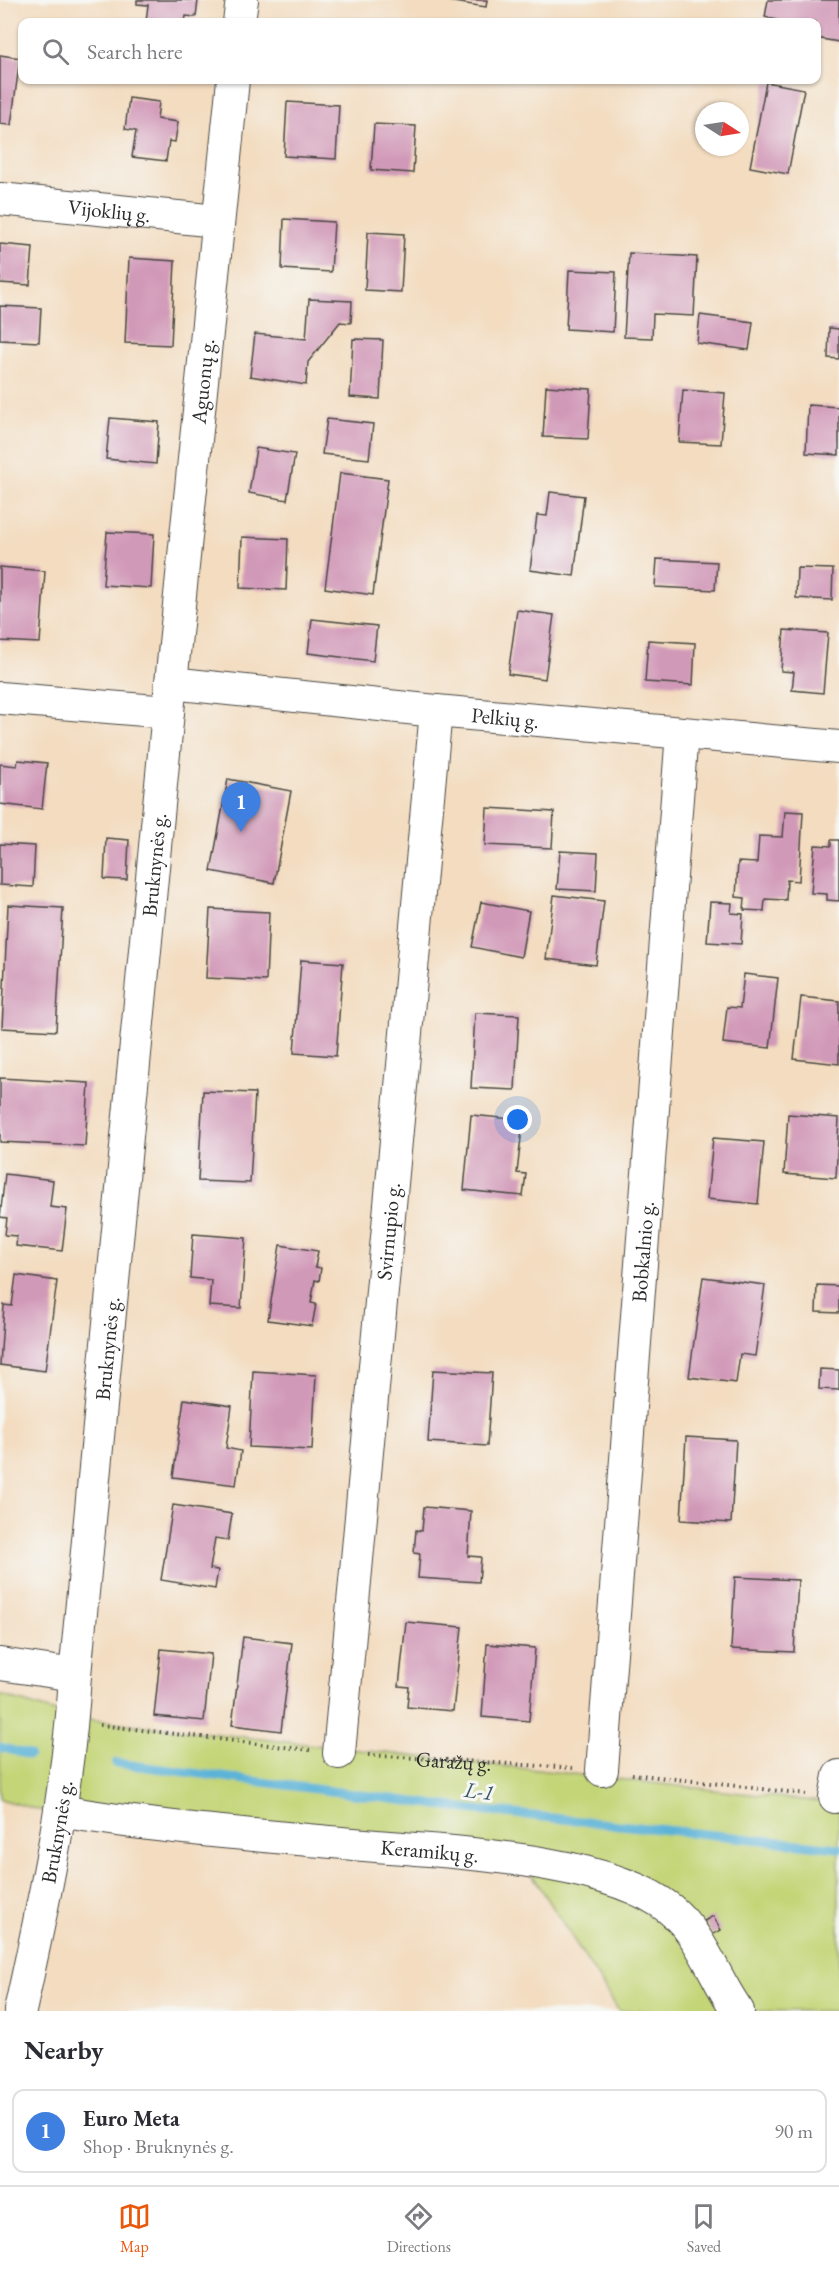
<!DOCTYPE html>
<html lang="en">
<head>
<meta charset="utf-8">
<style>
	body { margin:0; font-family:"EB Garamond",serif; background:#f7f7f7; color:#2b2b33 }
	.compass { position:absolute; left:695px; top:102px; width:54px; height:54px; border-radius:50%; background:#fff; box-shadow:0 2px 4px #0004; rotate:102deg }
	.you { position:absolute; left:518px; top:1120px; width:21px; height:21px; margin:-15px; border:4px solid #fff; border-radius:50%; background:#1a73e8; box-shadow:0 0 0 9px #1a73e833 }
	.badge { display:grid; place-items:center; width:39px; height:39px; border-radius:50%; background:#ea580c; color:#fff; font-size:20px; font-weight:700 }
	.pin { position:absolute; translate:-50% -50px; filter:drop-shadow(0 2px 3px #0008) }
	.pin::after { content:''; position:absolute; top:32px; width:21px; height:18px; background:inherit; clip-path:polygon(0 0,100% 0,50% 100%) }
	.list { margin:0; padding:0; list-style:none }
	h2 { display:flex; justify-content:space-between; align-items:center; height:78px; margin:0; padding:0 24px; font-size:26px }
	h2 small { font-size:20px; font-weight:400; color:#7c7c81 }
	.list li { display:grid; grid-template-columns:39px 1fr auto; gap:18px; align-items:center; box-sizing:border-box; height:84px; margin:0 12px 12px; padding:0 12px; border:2px solid #e1e1e2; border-radius:12px }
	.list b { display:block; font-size:22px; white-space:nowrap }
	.list p { margin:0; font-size:20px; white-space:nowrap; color:#7c7c81 }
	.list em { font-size:20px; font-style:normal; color:#7c7c81 }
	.icon { flex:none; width:33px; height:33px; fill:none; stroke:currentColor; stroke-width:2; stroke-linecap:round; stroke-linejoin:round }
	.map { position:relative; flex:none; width:839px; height:2011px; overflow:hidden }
	.search { position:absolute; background:#fff; box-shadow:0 2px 4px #0004; left:18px; right:18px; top:18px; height:66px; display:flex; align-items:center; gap:15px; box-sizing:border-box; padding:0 21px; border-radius:12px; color:#7c7c81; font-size:22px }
	.sheet { height:174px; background:#fff }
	nav { display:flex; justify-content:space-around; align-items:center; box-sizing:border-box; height:84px; border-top:2px solid #e1e1e2; background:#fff; font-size:16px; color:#7c7c81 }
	nav a { display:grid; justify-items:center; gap:3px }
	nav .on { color:#ea580c }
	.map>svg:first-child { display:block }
</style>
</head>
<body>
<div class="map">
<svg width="839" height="2011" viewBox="0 0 839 2011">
	<rect width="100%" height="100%" fill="#f6f6f2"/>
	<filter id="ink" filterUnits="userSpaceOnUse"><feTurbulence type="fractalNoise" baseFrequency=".0167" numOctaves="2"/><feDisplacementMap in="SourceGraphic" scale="12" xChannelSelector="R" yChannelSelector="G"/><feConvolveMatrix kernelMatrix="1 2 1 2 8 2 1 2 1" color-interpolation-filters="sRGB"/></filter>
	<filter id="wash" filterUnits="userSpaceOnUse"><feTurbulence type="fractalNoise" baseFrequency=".008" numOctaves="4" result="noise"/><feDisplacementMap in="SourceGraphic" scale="24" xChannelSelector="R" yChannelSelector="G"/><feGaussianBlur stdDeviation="1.35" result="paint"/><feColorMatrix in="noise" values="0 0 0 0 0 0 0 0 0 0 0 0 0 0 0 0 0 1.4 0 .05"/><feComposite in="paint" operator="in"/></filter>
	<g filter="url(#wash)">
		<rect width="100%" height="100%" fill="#f3dcbf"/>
		<polygon fill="#c4d578" stroke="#788052" stroke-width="1.5" points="0,1695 75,1718 839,1804 839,2011 619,2011 516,1849 53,1814 0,1799"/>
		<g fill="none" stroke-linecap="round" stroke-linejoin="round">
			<g stroke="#5bb3d8" stroke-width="9">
				<polyline points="0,1747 29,1755"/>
				<polyline points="116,1763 476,1810 839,1848"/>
			</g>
		</g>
		<g id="blocks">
			<g fill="#d199b8">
				<polygon points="137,0 198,0 196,17 186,16 185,22 146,22 148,5 137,4"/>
				<polygon points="440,0 487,0 486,7"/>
				<polygon points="768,0 839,0 839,42 816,38 816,22 784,22 765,17"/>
				<polygon points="0,55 20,58 11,125 0,124"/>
				<polygon points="766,82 804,89 788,174 750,167"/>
				<polygon points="129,98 159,102 157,119 178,122 175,142 169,141 166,161 132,157 136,131 125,129"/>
				<polygon points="287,102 339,105 336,159 284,156"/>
				<polygon points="374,124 416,126 413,173 371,170"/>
				<polygon points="284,219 334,222 331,272 282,269"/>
				<polygon points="368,232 404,234 401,292 365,290"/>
				<polygon points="0,244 33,247 30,285 0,283"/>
				<polygon points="629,253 697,257 694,316 653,314 652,338 624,337"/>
				<polygon points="129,258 175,261 171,345 125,343"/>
				<polygon points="569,270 616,272 613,332 566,329"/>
				<polygon points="309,299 352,301 351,323 340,322 308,362 306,385 250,376 255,334 306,339"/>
				<polygon points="0,306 41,308 39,342 0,340"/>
				<polygon points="700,315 753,322 749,350 697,343"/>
				<polygon points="829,328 839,329 839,359 828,358"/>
				<polygon points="353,339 383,340 380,399 350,397"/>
				<polygon points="546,386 591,389 588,439 543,437"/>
				<polygon points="683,390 725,393 721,444 679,442"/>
				<polygon points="808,405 839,407 839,455 806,453"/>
				<polygon points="110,418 159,422 156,464 106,459"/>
				<polygon points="327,419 373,424 369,459 322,454"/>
				<polygon points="256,448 295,454 287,500 249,493"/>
				<polygon points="340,473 388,479 373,595 325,588"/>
				<polygon points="550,492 584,496 574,576 530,570 537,515 547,516"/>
				<polygon points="107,532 154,534 151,588 103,585"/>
				<polygon points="242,537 288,539 286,590 240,588"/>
				<polygon points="657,559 717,562 715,590 655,587"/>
				<polygon points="0,567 45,571 40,643 0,641"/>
				<polygon points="797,568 833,569 832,600 796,598"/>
				<polygon points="517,610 554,615 545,679 508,674"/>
				<polygon points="312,619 377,626 373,661 308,653"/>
				<polygon points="784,630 828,633 823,693 792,690 794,672 781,671"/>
				<polygon points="648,640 695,643 693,685 645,682"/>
				<polygon points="18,760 47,763 42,809 0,804 0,764 17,766"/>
				<polygon points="228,779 291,791 274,883 211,871"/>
				<polygon points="487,808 554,812 552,848 485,845"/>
				<polygon points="785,811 803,812 799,881 787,880 786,900 765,899 764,911 744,910 745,898 736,897 738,862 757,863 759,836 783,837"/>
				<polygon points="106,838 129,840 127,880 104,879"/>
				<polygon points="831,840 839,840 839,901 827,900 827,894 811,893 815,845 831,846"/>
				<polygon points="0,844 35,846 33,887 0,885"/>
				<polygon points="560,851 598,853 596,891 557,889"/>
				<polygon points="554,895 604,901 596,965 546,959"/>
				<polygon points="481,902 529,911 521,957 472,947"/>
				<polygon points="710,902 732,903 731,913 743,914 741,944 707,942"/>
				<polygon points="8,905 63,908 56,1031 2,1028"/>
				<polygon points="210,909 269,912 266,981 206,978"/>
				<polygon points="301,960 343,963 336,1056 294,1053"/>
				<polygon points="744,974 778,978 770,1048 723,1043 727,1007 740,1008"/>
				<polygon points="801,997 839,1001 839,1064 794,1059"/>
				<polygon points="475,1013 519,1015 515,1090 471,1088"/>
				<polygon points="0,1078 89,1083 85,1146 0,1142"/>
				<polygon points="203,1091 255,1093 250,1183 198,1181"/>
				<polygon points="788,1114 839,1118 836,1178 784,1174"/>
				<polygon points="471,1115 523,1120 517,1173 526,1174 523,1196 464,1190"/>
				<polygon points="713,1138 764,1142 758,1204 707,1199"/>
				<polygon points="5,1174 53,1180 50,1207 67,1209 62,1251 16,1246 17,1236 5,1235 7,1218 0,1217"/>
				<polygon points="193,1234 246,1238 241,1308 209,1306 211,1280 190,1278"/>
				<polygon points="280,1245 318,1251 315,1267 321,1268 319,1281 315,1280 311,1303 316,1304 312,1326 268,1320"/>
				<polygon points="16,1275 57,1281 45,1371 0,1365 4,1305 12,1306"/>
				<polygon points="703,1277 765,1285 755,1356 740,1354 736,1383 689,1377"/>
				<polygon points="817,1285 839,1286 839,1313 816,1312"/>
				<polygon points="820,1369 839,1370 839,1390 819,1389"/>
				<polygon points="433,1370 492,1373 487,1446 428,1442"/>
				<polygon points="253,1371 316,1375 312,1450 249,1447"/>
				<polygon points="184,1399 232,1406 226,1448 241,1451 236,1485 173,1477"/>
				<polygon points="686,1437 736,1440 731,1523 681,1520"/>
				<polygon points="173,1505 232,1514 228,1540 215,1538 210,1569 218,1570 215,1589 161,1580"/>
				<polygon points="424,1507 471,1511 468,1556 481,1557 479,1582 418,1578 420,1554 414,1553 416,1530 422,1531"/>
				<polygon points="735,1577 798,1580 794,1652 731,1649"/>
				<polygon points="406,1622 462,1627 453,1711 407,1707 409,1687 399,1686"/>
				<polygon points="243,1637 292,1643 281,1731 232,1725"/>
				<polygon points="487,1644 535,1648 529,1721 482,1717"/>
				<polygon points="161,1649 211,1654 204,1721 154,1716"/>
				<polygon points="713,1916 721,1930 712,1935 704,1921"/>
			</g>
		</g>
	</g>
	<g filter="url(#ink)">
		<use href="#blocks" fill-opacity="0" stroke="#494641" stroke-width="1.5"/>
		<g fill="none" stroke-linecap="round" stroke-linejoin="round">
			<g stroke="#494641" stroke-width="34">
				<g id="minor">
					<polyline points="239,22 242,0"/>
					<path id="s2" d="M0,199L217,221"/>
					<path id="s3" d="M171,683L436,711L839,747"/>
					<polyline points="0,698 168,712"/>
					<polyline points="0,1664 75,1675"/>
					<path id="s4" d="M339,1753L436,711"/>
					<path id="s5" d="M602,1770L682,733"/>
					<polyline points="835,1797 839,1776"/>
					<path id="s6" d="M60,1811C157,1828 255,1835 353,1844C438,1852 605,1856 670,1909C703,1936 714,1978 738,2011"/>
					<path id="s7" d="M20,2011C44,1901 69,1789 75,1675L168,712L233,80"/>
				</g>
			</g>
			<g stroke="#494641" stroke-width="4" stroke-dasharray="1.5 4.5" stroke-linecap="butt">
				<polyline points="100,1725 310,1750"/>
				<path id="s1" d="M368,1755L573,1768"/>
				<polyline points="632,1774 806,1794"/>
			</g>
			<use href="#minor" stroke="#fff" stroke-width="32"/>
		</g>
	</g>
	<g text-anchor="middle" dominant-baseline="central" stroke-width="6" stroke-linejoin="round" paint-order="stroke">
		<g font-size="21" fill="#2b2b2b" stroke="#f6f6f2">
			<text stroke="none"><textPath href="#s2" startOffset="110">Vijoklių g.</textPath></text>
			<text stroke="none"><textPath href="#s7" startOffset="1641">Aguonų g.</textPath></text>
			<text stroke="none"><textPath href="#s3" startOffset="336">Pelkių g.</textPath></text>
			<text stroke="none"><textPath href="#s7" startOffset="1155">Bruknynės g.</textPath></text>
			<text stroke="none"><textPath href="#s4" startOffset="524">Svirnupio g.</textPath></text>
			<text stroke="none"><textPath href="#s5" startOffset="520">Bobkalnio g.</textPath></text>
			<text stroke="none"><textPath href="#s7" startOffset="669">Bruknynės g.</textPath></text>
			<text stroke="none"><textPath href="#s1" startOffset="86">Garažų g.</textPath></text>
			<text stroke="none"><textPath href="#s7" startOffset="183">Bruknynės g.</textPath></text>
			<text stroke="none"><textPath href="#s6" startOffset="372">Keramikų g.</textPath></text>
		</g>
		<g font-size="22" font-style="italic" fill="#3c5b68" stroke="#f6f6f2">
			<text transform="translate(479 1791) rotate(7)">L-1</text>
		</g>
	</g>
</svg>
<svg class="compass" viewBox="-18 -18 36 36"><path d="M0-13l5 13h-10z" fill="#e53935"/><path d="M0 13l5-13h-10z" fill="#7c7c81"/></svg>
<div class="you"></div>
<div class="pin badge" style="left:241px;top:832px;background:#3f7fe0">1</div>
<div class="search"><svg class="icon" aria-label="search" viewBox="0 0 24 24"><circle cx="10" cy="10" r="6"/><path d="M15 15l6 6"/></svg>Search here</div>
</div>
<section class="sheet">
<h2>Nearby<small></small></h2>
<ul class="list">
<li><span class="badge" style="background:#3f7fe0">1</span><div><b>Euro Meta</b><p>Shop · Bruknynės g.</p></div><em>90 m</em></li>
</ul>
</section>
<nav>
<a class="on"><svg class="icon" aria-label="map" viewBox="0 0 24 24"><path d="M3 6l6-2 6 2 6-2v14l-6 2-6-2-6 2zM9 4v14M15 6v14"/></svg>Map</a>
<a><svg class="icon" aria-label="directions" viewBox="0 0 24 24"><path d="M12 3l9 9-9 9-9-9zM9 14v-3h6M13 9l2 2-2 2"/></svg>Directions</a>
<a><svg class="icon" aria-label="saved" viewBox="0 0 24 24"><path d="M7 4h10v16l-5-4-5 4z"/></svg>Saved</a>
</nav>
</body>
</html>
